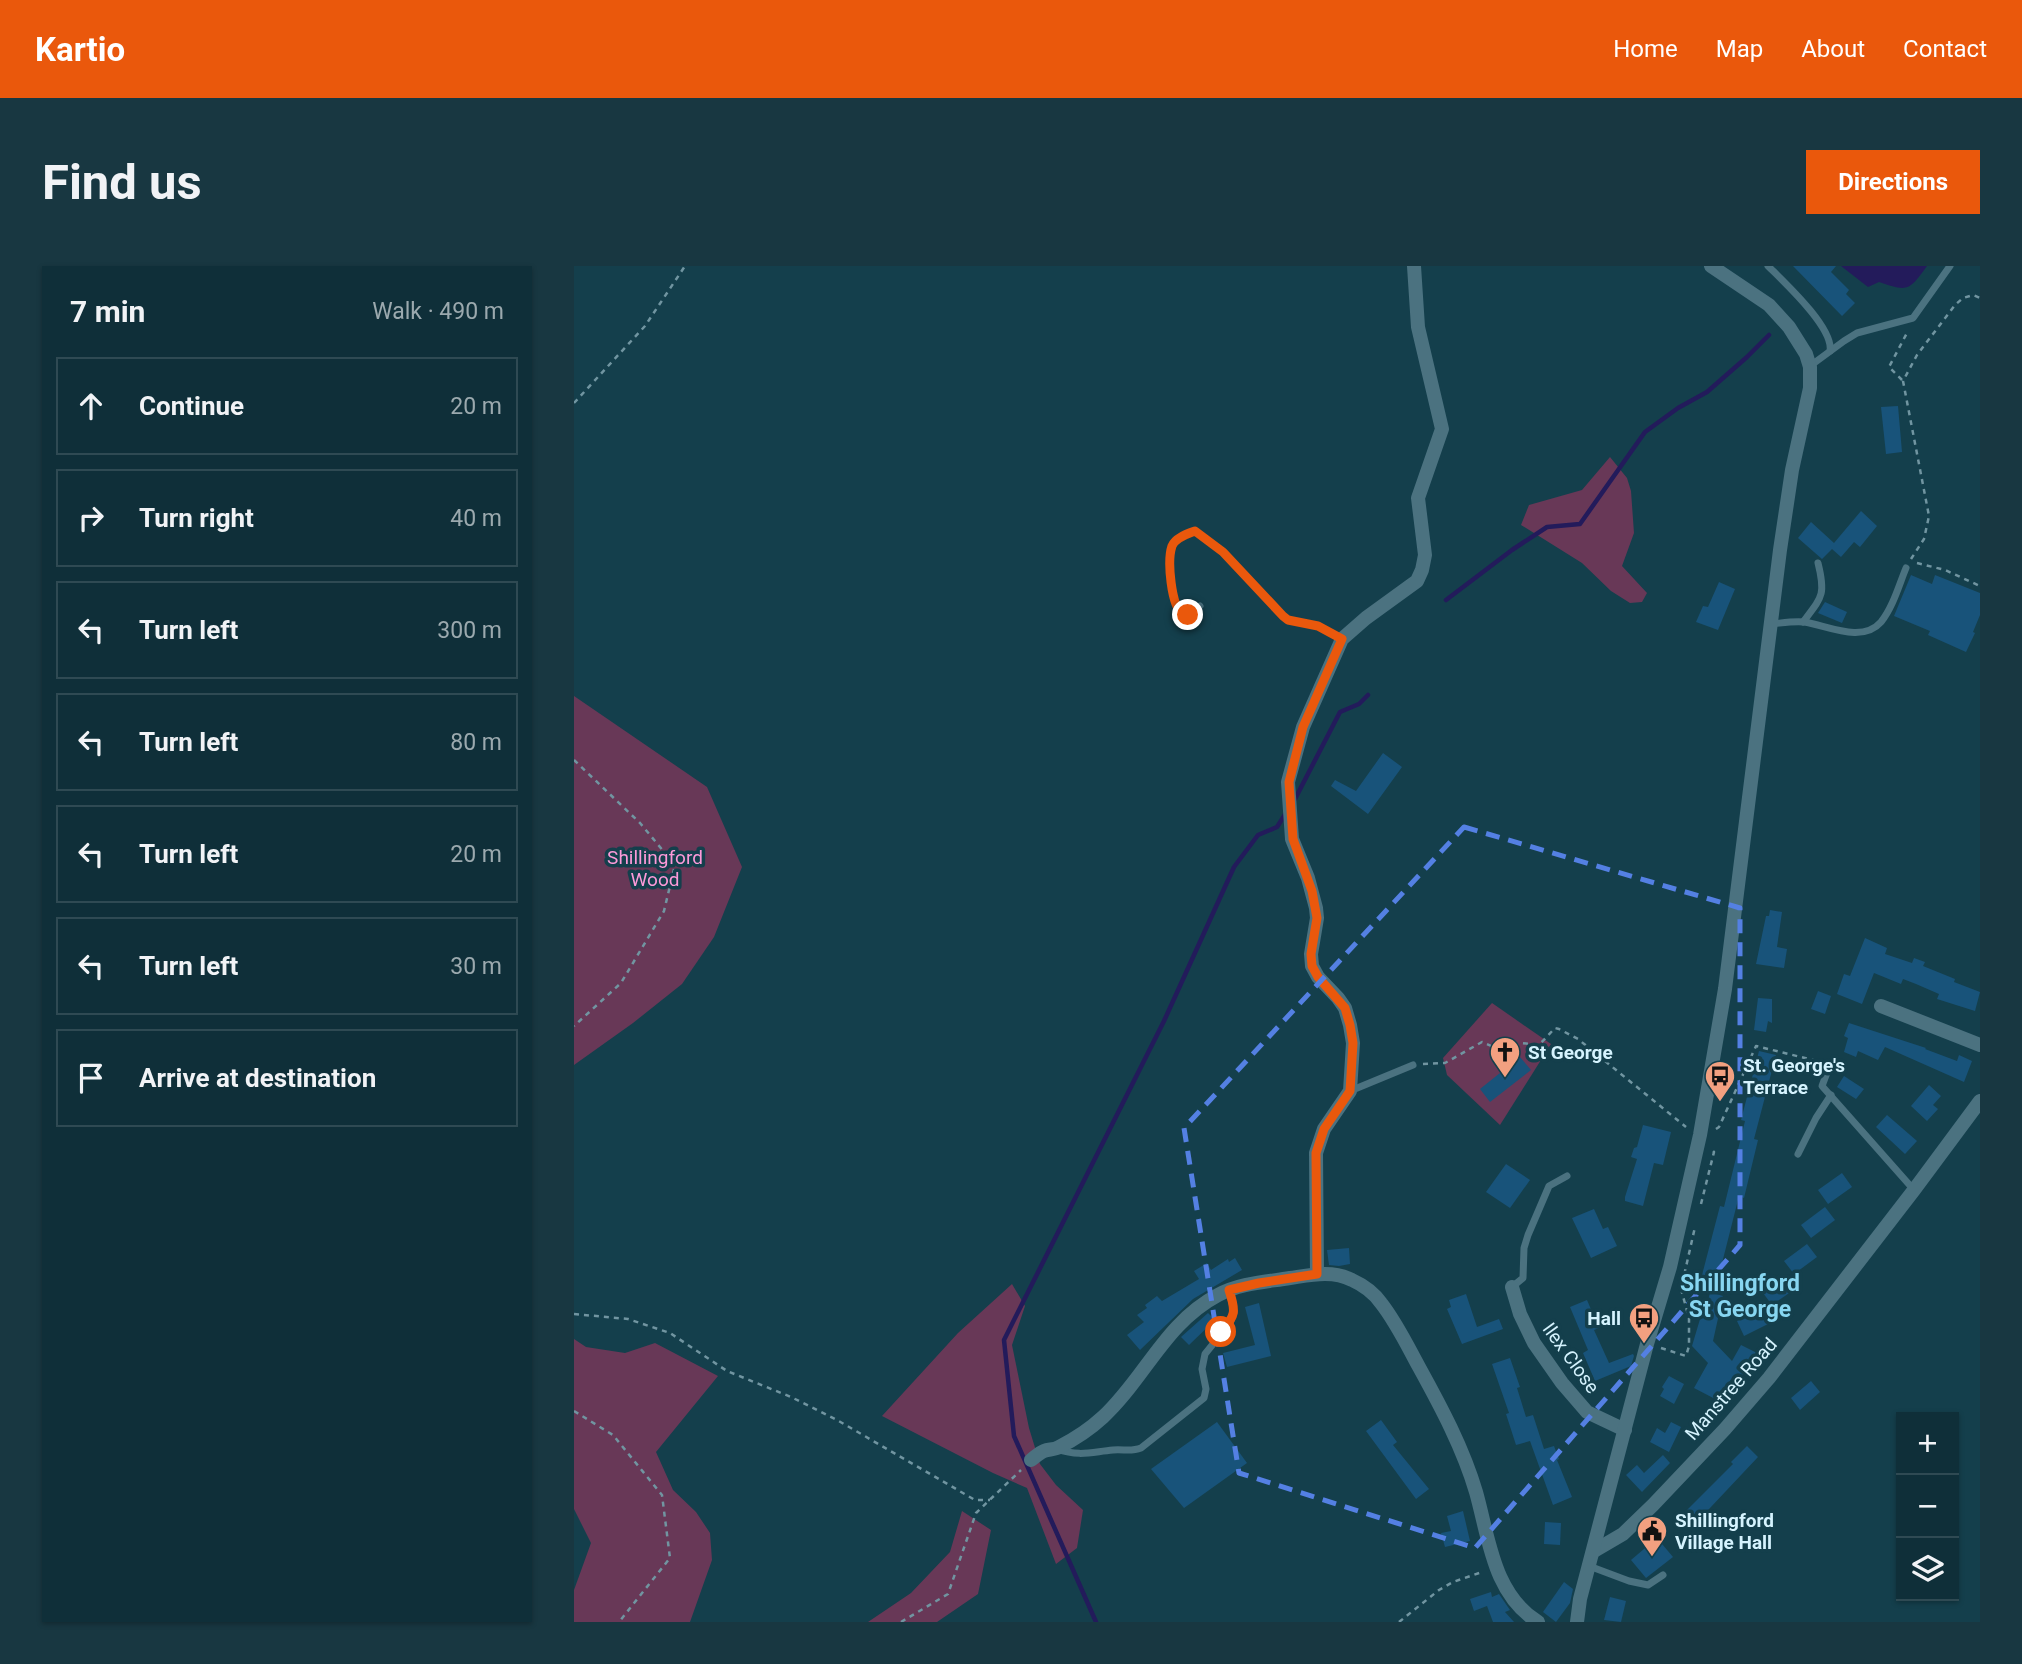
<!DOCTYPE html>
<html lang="en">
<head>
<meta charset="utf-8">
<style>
	body { margin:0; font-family:Roboto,sans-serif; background:#183741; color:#f1f3f6 }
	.controls { position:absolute; right:21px; bottom:21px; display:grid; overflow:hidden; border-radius:0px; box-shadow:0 2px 5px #0004 }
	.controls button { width:63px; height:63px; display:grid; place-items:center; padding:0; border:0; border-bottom:2px solid #2f4a53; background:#0f2f39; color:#f1f3f6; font:35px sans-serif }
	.stop { position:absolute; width:21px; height:21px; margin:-16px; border:5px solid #ea580c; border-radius:50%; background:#fff }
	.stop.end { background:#ea580c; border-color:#fff; box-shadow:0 2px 7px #0008 }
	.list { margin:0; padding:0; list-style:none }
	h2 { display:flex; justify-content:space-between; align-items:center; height:91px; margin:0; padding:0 28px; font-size:30px }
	h2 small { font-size:23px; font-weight:400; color:#9ba9ae }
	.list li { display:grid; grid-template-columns:46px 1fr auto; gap:21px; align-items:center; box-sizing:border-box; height:98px; margin:0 14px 14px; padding:0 14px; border:2px solid #2f4a53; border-radius:0px }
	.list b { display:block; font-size:26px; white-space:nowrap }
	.list em { font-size:23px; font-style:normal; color:#9ba9ae }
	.icon { flex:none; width:38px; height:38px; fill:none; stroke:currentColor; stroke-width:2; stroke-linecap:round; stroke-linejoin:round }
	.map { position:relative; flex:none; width:1406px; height:1356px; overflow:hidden; border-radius:0px }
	header { display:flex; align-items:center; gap:42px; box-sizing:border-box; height:98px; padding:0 35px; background:#ea580c; color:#fff }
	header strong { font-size:33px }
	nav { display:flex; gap:38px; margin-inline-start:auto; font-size:24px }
	.intro { display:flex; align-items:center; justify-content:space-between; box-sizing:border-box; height:168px; padding:0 42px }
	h1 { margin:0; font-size:49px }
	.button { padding:18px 32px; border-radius:0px; background:#ea580c; color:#fff; font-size:24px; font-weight:700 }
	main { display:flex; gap:42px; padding:0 42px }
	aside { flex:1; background:#0f2f39; border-radius:0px; box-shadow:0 2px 5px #0004 }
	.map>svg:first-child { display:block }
</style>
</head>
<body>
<header>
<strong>Kartio</strong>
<nav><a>Home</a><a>Map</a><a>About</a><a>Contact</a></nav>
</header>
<div class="intro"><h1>Find us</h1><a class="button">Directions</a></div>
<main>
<aside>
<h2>7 min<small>Walk · 490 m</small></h2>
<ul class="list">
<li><svg class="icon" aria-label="ahead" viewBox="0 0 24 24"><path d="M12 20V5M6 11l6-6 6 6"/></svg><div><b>Continue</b></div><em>20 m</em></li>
<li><svg class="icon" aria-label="right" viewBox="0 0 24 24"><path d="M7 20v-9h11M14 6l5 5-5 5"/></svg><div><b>Turn right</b></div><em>40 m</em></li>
<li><svg class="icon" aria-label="left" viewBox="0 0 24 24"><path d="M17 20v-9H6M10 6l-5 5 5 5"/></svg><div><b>Turn left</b></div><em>300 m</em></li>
<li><svg class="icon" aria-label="left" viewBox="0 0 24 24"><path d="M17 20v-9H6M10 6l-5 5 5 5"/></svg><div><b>Turn left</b></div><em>80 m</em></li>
<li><svg class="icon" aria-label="left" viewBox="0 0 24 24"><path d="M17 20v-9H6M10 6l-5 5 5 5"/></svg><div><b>Turn left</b></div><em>20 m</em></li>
<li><svg class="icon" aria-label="left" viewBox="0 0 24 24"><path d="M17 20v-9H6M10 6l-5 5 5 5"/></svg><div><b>Turn left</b></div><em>30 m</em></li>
<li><svg class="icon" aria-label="arrive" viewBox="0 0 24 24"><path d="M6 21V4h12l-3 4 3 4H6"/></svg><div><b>Arrive at destination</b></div></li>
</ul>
</aside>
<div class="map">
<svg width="1406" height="1356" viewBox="0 0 1406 1356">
	<rect width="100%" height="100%" fill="#143f4c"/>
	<g fill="#683857">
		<polygon points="1036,191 1053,212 1057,225 1060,267 1048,300 1073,327 1068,336 1056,337 1037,325 1008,297 947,259 955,239 1008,224"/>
		<polygon points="0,430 133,521 168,601 140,671 108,718 59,757 0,799"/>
		<polygon points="918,737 977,778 926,859 873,809 869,792"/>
		<polygon points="438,1018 451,1040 438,1079 455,1162 466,1198 482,1219 509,1244 503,1282 482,1298 453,1222 419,1207 308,1150 384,1067"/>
		<polygon points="0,1073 12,1081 51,1087 81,1077 144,1110 82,1186 99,1224 122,1246 136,1267 138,1294 116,1356 0,1356 0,1324 17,1277 0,1243"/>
		<polygon points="388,1245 417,1264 404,1328 363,1356 294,1356 337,1327 376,1286"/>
	</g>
	<path fill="#231b5b" d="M1267,0H1353C1335,25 1334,26 1305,16L1294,21Z"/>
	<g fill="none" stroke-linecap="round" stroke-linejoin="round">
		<g stroke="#231b5b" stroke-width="4.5">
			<polyline points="872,334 938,284 973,261 1006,258 1071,166 1104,142 1133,126 1173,91 1195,69"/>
			<polyline points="721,533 766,446 785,438 794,429"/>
			<polyline points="522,1356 440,1170 430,1074 590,755 660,601 684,569 703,561 712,547"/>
		</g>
	</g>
	<g fill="#18537a">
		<polygon points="1219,0 1262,0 1257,6 1275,24 1272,28 1281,37 1268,50"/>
		<polygon points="1324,140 1328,186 1312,188 1307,141"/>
		<polygon points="1287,245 1303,260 1286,281 1280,276 1267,291 1258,283 1248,293 1224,272 1237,256 1260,277"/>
		<polygon points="1337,309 1358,318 1361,309 1406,327 1406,349 1399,366 1401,367 1392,386 1354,369 1356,365 1320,350"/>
		<polygon points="1145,316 1161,323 1144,364 1122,356 1129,340 1134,341"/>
		<polygon points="1251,336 1273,346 1268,357 1244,347"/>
		<polygon points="809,487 828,501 794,548 757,520 761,514 782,525"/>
		<polygon points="1196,644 1208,646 1203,681 1213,683 1210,702 1182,698 1192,650 1195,650"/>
		<polygon points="1291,672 1313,682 1311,688 1338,697 1340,692 1351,696 1349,700 1381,713 1380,716 1406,726 1401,745 1363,733 1365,728 1342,718 1329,713 1327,718 1300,707 1288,738 1263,728 1270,708 1276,710"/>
		<polygon points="1244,725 1257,730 1251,748 1237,743"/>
		<polygon points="1184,732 1198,733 1198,757 1194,755 1192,766 1180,764"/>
		<polygon points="1275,757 1352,782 1351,783 1383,795 1385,789 1398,795 1390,816 1311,781 1304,794 1284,785 1282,791 1270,786 1274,772 1270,770"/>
		<polygon points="1185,785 1202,789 1180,873 1184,874 1170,932 1165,930 1144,1013 1128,1009 1146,940 1150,941 1171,855 1167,854"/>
		<polygon points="946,791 957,804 916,836 906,823"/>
		<polygon points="1270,810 1290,823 1282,833 1263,821"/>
		<polygon points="1355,819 1367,830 1359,839 1364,843 1353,855 1337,840"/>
		<polygon points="1313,849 1343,875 1331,888 1302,861"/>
		<polygon points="1069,859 1097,866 1089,899 1080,897 1069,940 1051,935 1051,931 1063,893 1057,891 1060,882 1063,881"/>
		<polygon points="932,898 956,914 936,942 912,926"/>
		<polygon points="1268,907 1278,921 1254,938 1244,924"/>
		<polygon points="1251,941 1261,954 1237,972 1227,959"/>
		<polygon points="1020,943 1029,963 1034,961 1043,980 1017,992 998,952"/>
		<polygon points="1233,978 1243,991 1220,1008 1210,995"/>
		<polygon points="775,982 776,998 765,1000 755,999 753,984"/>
		<polygon points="661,992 668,1004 619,1033 566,1084 553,1069 570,1056 563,1049 573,1042 571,1039 583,1030 588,1035 625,1013 620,1005 633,997 637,1004 654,993 655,996"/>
		<polygon points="1212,1010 1221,1023 1198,1039 1189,1027"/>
		<polygon points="1136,1026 1149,1030 1139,1075 1158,1095 1167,1079 1183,1087 1176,1101 1174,1100 1164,1117 1157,1113 1145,1135 1120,1122 1134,1097 1118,1080 1129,1043 1132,1044"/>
		<polygon points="892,1028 903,1061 925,1053 929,1063 888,1078 873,1043 877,1041 875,1034"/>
		<polygon points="1013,1034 1025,1062 1020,1064 1035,1097 1059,1088 1060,1090 1057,1100 1021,1115 1009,1087 1014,1084 996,1041"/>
		<polygon points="685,1037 697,1090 653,1101 649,1087 681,1079 671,1041"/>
		<polygon points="1188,1042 1196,1057 1170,1070 1163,1055"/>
		<polygon points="634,1047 641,1054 615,1079 607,1071"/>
		<polygon points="936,1092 946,1121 943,1122 952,1151 959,1149 970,1183 980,1180 985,1193 983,1194 998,1231 979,1239 956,1175 942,1179 932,1148 935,1147 918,1098"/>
		<polygon points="1095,1110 1110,1118 1100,1138 1086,1130 1090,1123 1088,1121"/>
		<polygon points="1237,1115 1246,1126 1226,1144 1217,1132"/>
		<polygon points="807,1154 823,1176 819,1179 855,1223 842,1233 792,1165"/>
		<polygon points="643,1156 673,1197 610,1242 577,1203"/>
		<polygon points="1097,1156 1107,1161 1095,1186 1076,1176 1083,1162 1091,1167"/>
		<polygon points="1173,1180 1184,1191 1120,1259 1109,1248 1159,1198 1157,1196"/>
		<polygon points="1089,1189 1096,1197 1068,1226 1052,1209 1063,1199 1070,1207"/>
		<polygon points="889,1245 896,1275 871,1281 867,1267 877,1265 873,1250"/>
		<polygon points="971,1256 987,1257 986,1279 970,1278"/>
		<polygon points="1083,1272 1099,1291 1072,1312 1057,1294"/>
		<polygon points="990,1316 999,1323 996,1337 982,1356 969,1346"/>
		<polygon points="917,1326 918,1331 925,1328 936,1344 931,1346 940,1356 919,1356 913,1340 900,1345 896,1333"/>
		<polygon points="1036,1331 1052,1335 1047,1356 1030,1354"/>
	</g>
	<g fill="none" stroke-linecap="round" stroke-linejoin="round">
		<g stroke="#7195a1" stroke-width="2.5" stroke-dasharray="5 5" stroke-linecap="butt">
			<polyline points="1328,114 1315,101 1334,65"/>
			<polyline points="0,137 71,60 111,0"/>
			<polyline points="1337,293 1350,273 1355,250 1329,115 1343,89 1381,39 1389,32 1399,29 1406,32"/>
			<polyline points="1343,297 1371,304 1406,320"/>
			<polyline points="0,494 66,557 101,599 90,645 47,717 0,760"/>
			<polyline points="849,798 871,797 908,776 931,786 947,777 965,779 981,762 985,763 1004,773 1112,861"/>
			<polyline points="1142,863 1145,861 1182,780 1239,794 1244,797"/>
			<polyline points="1127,938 1140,886 1138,884"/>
			<polyline points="0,1048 54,1053 96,1067 153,1105 217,1131 263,1154 401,1234 416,1234"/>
			<polyline points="1087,1082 1112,1090 1115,1080 1115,1052 1107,1023 1121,961"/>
			<polyline points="0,1145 39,1169 88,1229 96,1292 45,1356"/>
			<polyline points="327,1356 374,1328 402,1247 447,1204"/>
			<polyline points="825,1356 865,1324 879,1316 908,1306"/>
		</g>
		<g stroke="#4b7280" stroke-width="7">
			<path d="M1194,0C1210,16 1260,62 1256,85"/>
			<polyline points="1236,100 1270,75 1283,67 1339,52 1376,0"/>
			<path d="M626,340L614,349L609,350C597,339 593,295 598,280C601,272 613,268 621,265L649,286L709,350L714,354L744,360L768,373"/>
			<path d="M1229,356C1248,331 1252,329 1244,297"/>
			<path d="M1197,358C1208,357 1219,355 1230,356C1252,359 1288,378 1307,356C1319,341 1325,319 1332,302"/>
			<polyline points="1254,804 1248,820 1340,924"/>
			<polyline points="776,825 839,799"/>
			<polyline points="1224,888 1242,852 1257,829"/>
			<polyline points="938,1021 949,1012 950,982 954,969 975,920 993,910"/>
			<path d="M483,1183C506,1191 517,1186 539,1184C550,1183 557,1186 567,1182L630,1132L632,1123L628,1103L631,1088L656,1057L660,1046L655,1024"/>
			<polyline points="1015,1300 1055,1315 1074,1319 1089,1309"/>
		</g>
		<g stroke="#4b7280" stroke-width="14">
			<polyline points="1307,740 1406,779"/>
			<polyline points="743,1008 742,887 750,863 776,825 779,777 776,759 771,742 764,732 744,711 738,700 737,688 743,652 742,642 734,612 718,573 714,516 729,461 768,373 792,352 843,315 848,304 851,289 844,232 868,163 844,61 840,0"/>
			<polyline points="938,1021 946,1048 960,1077 988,1117 1013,1146 1051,1164"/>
			<path d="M457,1194C461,1191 465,1187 470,1185C475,1183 480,1184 485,1181C501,1173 516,1163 529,1151C571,1112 591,1057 644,1029C666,1017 692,1016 716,1012C737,1009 758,1004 778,1014C789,1019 800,1027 807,1037C822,1056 833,1079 845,1101C867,1141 889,1182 902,1226C915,1272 919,1328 964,1356"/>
			<polyline points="1020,1285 1049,1268 1079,1239 1151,1163 1195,1112 1340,924 1406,835"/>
			<polyline points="1003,1356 1006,1333 1073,1078 1096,1001 1126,869 1151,723 1206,284 1218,204 1236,122 1236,101 1232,88 1215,61 1195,39 1137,0"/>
		</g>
	</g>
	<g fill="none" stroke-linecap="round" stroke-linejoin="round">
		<path stroke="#ea580c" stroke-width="9" d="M614,349H609C597,340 593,295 598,280C601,272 613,268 621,265L649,286L709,350L714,354L744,360L768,373L729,461L715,516L719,573L738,625L743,652L737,688L738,700L744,711L771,742L776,759L779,777L776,825L750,863L742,887L743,1008L685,1017L655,1024C662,1045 662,1050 647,1066"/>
	</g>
	<path fill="none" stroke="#5480e3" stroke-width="5" stroke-dasharray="14 9" stroke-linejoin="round" d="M890,561L1166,642V979L901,1282L665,1207L610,862Z"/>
	<defs>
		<g id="church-pin" transform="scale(1.575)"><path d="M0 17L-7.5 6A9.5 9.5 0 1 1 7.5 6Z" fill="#f2a080" stroke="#143f4c"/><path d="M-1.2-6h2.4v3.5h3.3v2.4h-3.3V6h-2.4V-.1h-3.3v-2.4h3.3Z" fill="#111"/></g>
		<g id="bus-pin" transform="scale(1.575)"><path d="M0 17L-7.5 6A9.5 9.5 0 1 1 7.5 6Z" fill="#f2a080" stroke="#143f4c"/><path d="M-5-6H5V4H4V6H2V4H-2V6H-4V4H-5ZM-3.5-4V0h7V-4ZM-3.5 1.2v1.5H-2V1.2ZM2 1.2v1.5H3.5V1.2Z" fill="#111"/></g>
		<g id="civic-pin" transform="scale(1.575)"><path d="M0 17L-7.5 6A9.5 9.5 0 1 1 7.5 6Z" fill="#f2a080" stroke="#143f4c"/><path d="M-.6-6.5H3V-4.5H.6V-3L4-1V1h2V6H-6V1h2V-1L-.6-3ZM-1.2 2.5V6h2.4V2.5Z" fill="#111"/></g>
	</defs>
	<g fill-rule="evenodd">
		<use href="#church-pin" x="931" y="786"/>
		<use href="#bus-pin" x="1146" y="810"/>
		<use href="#bus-pin" x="1070" y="1052"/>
		<use href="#civic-pin" x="1078" y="1265"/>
	</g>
	<g text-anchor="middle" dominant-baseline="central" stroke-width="7" stroke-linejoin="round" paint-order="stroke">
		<g font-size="19" fill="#fd9ad9" stroke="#143f4c">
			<text x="81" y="591">Shillingford<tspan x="81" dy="22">Wood</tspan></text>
		</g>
		<g font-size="19" font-weight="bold" fill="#d5f3fe" stroke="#143f4c" text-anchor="start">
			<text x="954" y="786">St George</text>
			<text x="1169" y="799">St. George's<tspan x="1169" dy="22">Terrace</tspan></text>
			<text x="1047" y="1052" text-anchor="end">Hall</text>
			<text x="1101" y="1254">Shillingford<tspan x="1101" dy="22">Village Hall</tspan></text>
		</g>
		<g font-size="19" fill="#d5f3fe" stroke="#143f4c">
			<text transform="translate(997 1092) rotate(54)">Ilex Close</text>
			<text transform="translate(1157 1123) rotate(-49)">Manstree Road</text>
		</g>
		<g font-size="23" font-weight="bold" fill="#87d6f1" stroke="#143f4c">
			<text x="1166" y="1017">Shillingford<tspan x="1166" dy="26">St George</tspan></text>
		</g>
	</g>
</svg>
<div class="controls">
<button>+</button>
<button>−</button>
<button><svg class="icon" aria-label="layers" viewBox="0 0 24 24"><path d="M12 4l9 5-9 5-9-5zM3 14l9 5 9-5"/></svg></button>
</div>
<div class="stop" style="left:647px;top:1066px"></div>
<div class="stop end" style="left:614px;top:349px"></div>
</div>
</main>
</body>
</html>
